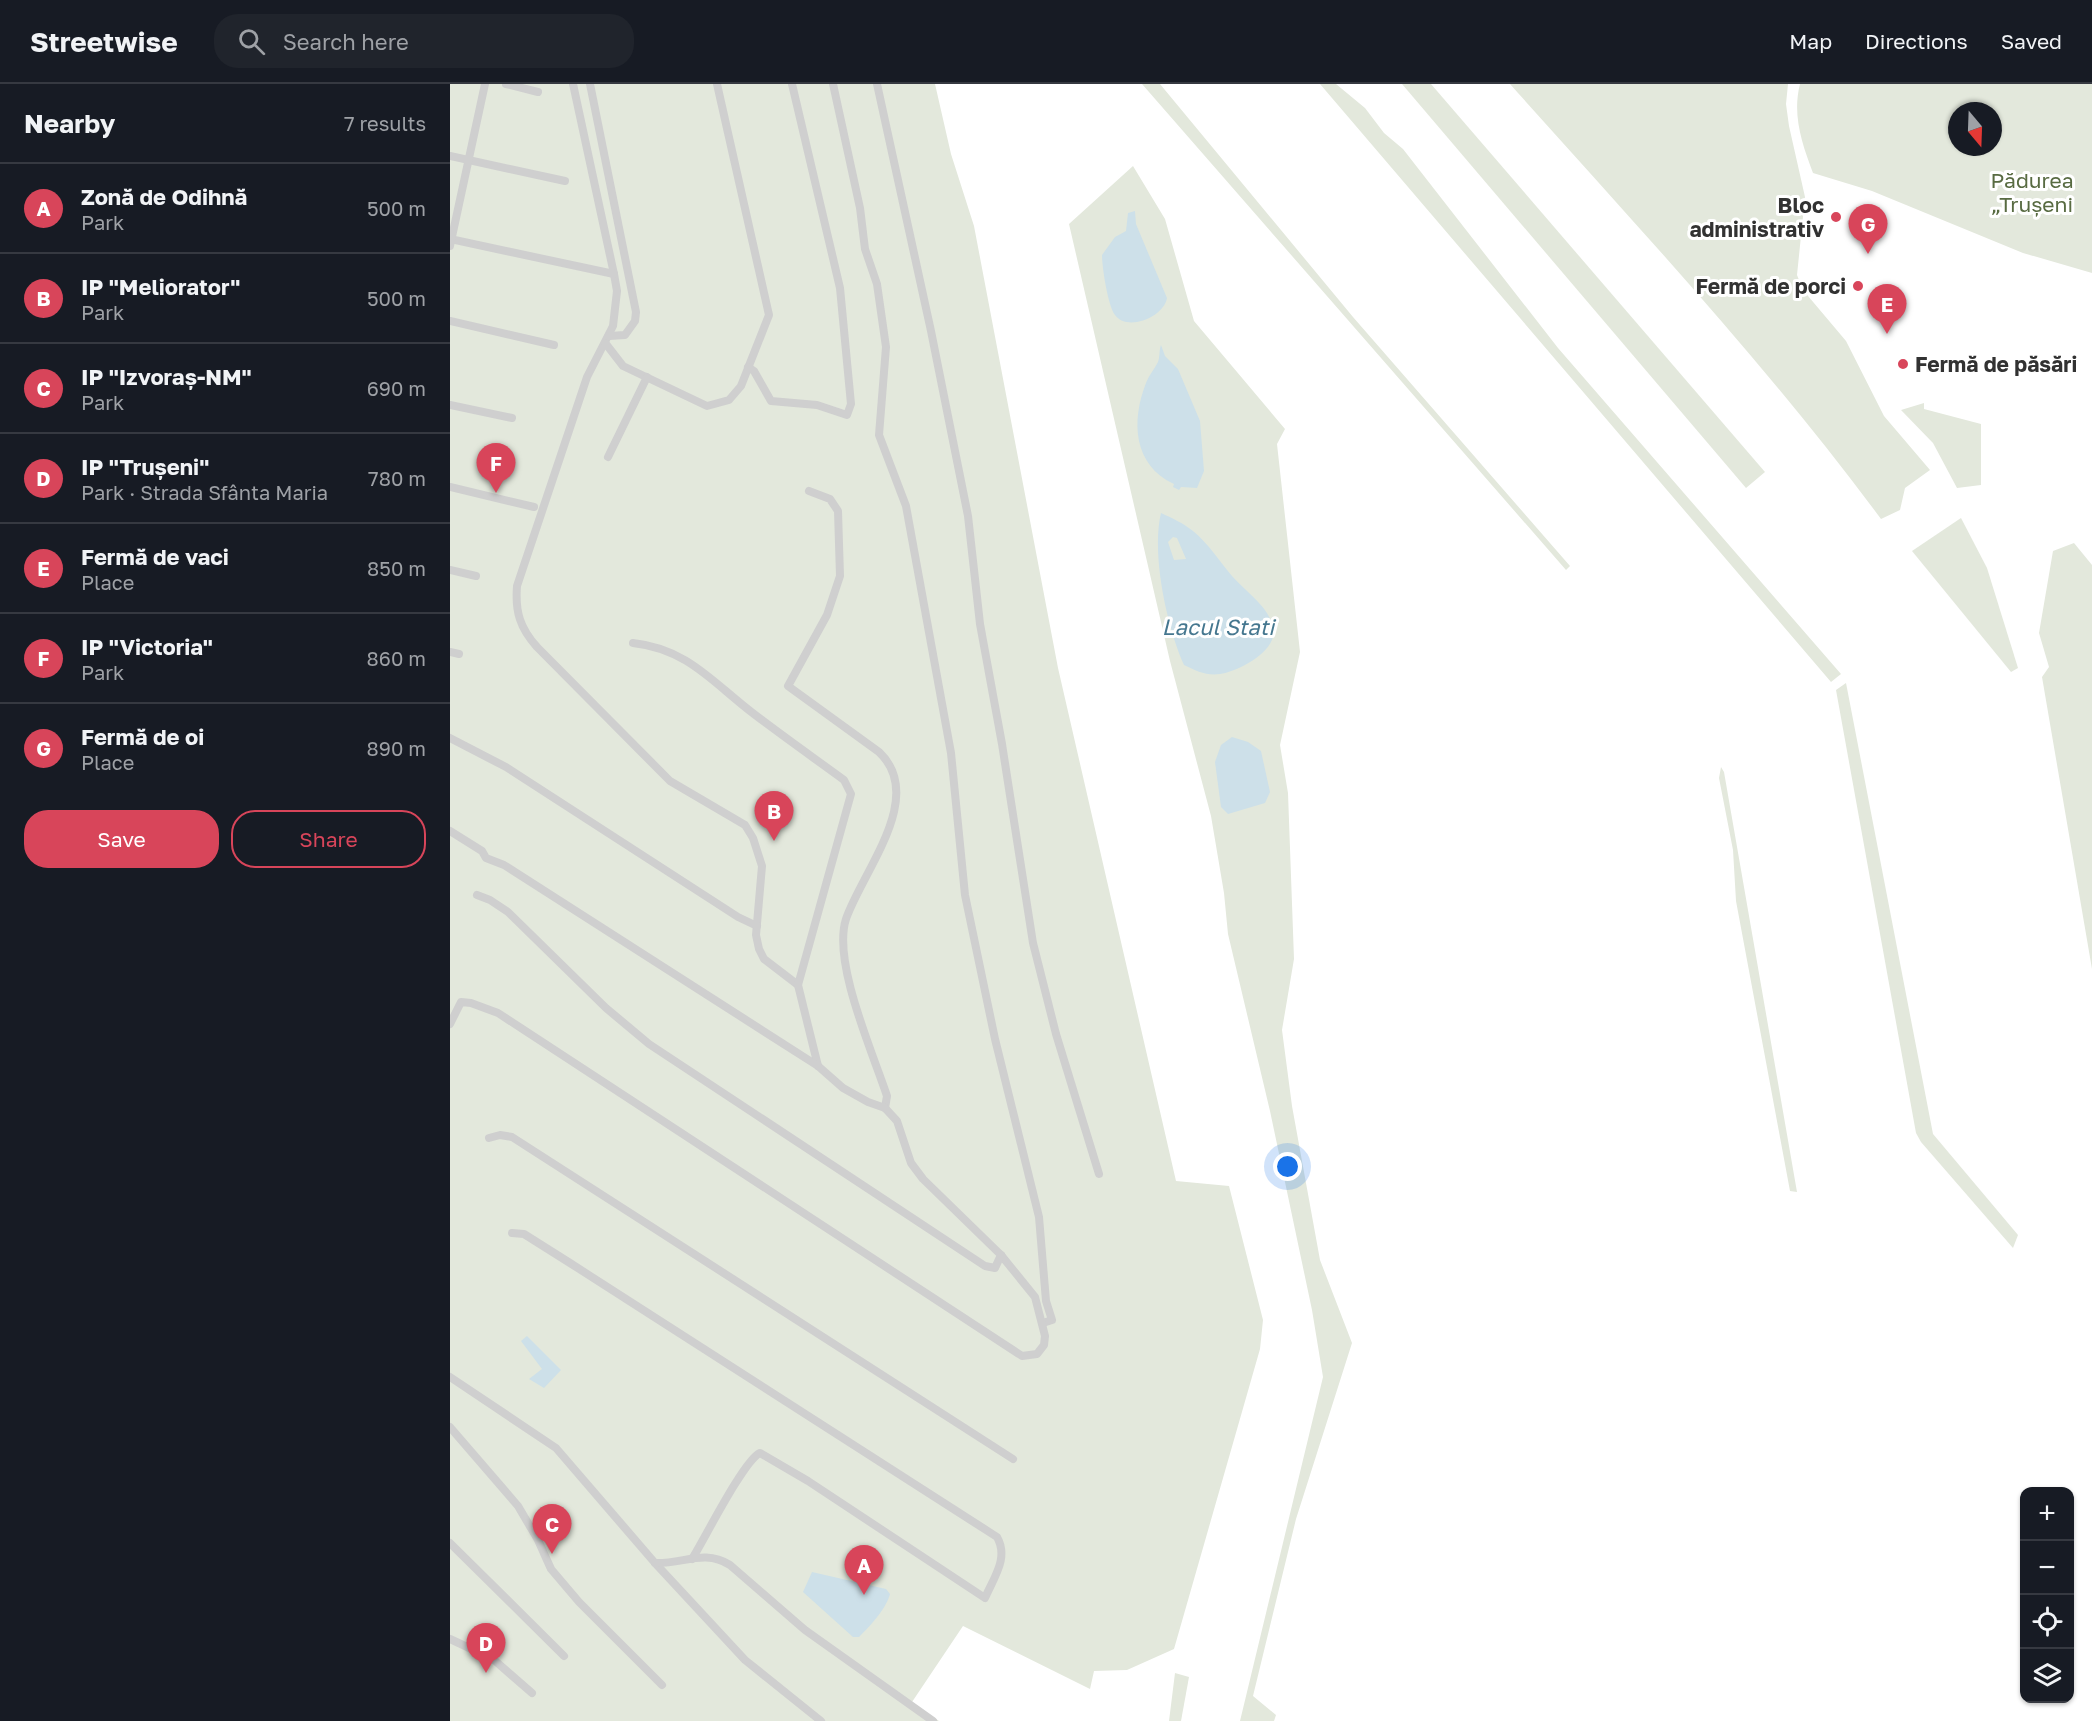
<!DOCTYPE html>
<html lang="en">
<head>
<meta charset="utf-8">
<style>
	body { margin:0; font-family:"Golos Text",sans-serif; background:#20242c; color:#f1f3f6 }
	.controls { position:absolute; right:18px; bottom:18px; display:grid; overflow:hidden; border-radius:12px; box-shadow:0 2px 4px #0004 }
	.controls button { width:54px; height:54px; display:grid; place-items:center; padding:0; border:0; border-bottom:2px solid #363941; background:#171b24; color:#f1f3f6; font:30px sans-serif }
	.compass { position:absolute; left:1498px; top:18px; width:54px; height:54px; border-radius:50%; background:#171b24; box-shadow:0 2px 4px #0004; rotate:161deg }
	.you { position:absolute; left:838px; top:1083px; width:21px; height:21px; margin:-15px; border:4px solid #fff; border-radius:50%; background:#1a73e8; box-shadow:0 0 0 9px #1a73e833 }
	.badge { display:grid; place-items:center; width:39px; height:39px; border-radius:50%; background:#d8455a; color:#fff; font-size:20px; font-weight:700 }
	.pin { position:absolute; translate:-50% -50px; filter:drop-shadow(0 2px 3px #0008) }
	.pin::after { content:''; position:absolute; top:32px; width:21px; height:18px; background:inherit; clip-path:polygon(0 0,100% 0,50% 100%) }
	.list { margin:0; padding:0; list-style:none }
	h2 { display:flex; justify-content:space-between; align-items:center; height:78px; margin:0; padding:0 24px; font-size:26px }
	h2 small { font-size:20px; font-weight:400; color:#9ea1a6 }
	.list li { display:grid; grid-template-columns:39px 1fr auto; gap:18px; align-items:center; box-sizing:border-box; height:90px; padding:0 24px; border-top:2px solid #363941 }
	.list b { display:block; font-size:22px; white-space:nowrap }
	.list p { margin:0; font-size:20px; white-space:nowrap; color:#9ea1a6 }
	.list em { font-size:20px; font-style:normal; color:#9ea1a6 }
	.actions { display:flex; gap:12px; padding:18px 24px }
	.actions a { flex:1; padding:14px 0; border:2px solid #d8455a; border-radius:24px; text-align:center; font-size:21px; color:#d8455a }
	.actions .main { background:#d8455a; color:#fff }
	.icon { flex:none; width:33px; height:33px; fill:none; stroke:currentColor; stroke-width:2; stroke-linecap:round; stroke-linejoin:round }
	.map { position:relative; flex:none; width:1642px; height:1637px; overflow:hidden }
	header { display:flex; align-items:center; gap:36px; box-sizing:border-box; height:84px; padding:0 30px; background:#171b24; border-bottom:2px solid #363941 }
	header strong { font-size:28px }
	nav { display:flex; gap:33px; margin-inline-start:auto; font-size:21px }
	.search { width:420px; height:54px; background:#20242c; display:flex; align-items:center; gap:15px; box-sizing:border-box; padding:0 21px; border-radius:24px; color:#9ea1a6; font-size:22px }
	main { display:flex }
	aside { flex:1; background:#171b24 }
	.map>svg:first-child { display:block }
</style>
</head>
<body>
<header>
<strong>Streetwise</strong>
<div class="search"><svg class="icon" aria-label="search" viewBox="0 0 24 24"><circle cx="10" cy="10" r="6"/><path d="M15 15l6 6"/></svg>Search here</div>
<nav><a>Map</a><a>Directions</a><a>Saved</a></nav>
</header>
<main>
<aside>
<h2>Nearby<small>7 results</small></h2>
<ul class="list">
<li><span class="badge">A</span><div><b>Zonă de Odihnă</b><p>Park</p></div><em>500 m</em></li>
<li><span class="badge">B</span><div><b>IP &quot;Meliorator&quot;</b><p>Park</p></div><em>500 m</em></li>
<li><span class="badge">C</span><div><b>IP &quot;Izvoraș-NM&quot;</b><p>Park</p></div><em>690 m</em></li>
<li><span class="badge">D</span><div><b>IP &quot;Trușeni&quot;</b><p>Park · Strada Sfânta Maria</p></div><em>780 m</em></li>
<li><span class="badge">E</span><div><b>Fermă de vaci</b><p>Place</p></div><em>850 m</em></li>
<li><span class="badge">F</span><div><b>IP &quot;Victoria&quot;</b><p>Park</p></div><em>860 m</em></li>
<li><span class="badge">G</span><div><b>Fermă de oi</b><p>Place</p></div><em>890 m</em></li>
</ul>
<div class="actions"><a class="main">Save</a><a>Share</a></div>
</aside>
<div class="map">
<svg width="1642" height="1637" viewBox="0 0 1642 1637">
	<rect width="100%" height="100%" fill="#fff"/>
	<g fill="#e3e8dc" fill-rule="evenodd">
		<polygon points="0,0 485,0 501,70 524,142 608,584 726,1097 779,1102 813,1236 810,1265 724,1565 677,1586 644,1587 640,1605 513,1542 462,1618 489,1637 0,1637"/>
		<polygon points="692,0 710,0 903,233 1120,482 1116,486"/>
		<polygon points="870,0 886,0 915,24 934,49 953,65 1108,264 1391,590 1381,598"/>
		<polygon points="952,0 981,0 1315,388 1296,404"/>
		<path d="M1060,0H1338L1336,20L1339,42L1355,113L1347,191L1353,206L1396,257L1434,332L1480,386L1455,404L1450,426L1431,435C1317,281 1187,142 1060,0Z"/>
		<path d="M1350,0H1642V189L1573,169L1422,107L1363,89C1352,60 1342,31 1350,0ZM1507,27H1543V63H1507Z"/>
		<polygon points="683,82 715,135 744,237 835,345 827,360 850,568 830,661 838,709 844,875 832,946 842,1022 870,1176 902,1259 846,1435 803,1612 826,1631 824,1637 790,1637 873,1293 862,1226 820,1027 778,850 774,809 761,732 720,577 619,140"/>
		<polygon points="1474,319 1474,325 1531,340 1531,401 1507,404 1483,359 1451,326"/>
		<polygon points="1511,434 1537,484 1568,584 1561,588 1462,467"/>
		<polygon points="1624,459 1642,481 1642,885 1592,593 1599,583 1589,549 1603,467"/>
		<polygon points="1396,599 1483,1050 1568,1151 1563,1164 1471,1058 1466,1049 1386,606"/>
		<polygon points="1271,683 1274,688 1347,1108 1340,1107 1286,817 1283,766 1269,694"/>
		<polygon points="725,1589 739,1593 731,1637 719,1637"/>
	</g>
	<g fill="#cde0e9" fill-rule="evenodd">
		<path d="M685,127L686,140L717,214C714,233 677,248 665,231C658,222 652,183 652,171L665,153L676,147L678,129Z"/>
		<path d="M711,261L715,272L728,285L750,337L754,387L747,404L731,403L729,406L723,403L724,400C683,381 681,337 696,299C699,291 704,286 708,278C710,273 709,266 711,261Z"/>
		<path d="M711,429C722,434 733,439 743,447C758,459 770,478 782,492C796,508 817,521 823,542C830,566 789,587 770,590C757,592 746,587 734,581C717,543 701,470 711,429ZM723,453L727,454L736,475L724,476L718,458Z"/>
		<polygon points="782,653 798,658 811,667 820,708 815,719 778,730 771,723 765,678 771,661"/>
		<polygon points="77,1252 111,1286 94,1304 79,1295 92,1285 71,1257"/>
		<path d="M362,1488L436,1505L440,1510C436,1525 420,1542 409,1553H403L353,1508Z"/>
	</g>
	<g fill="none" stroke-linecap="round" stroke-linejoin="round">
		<g stroke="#cfcfcf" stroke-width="8">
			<polyline points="56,0 88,8"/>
			<path d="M123,0L164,190L167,207L163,242L137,293L67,502C65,528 70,544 87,563L220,697L295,741L303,754L312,782L306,851L309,865L314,875L348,901L368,982"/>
			<polyline points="140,0 186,228 185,237 175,251 159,252"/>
			<polyline points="383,0 410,124 415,165 427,200 436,263 429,351 456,422 501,669 515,811 545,955 589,1133 596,1217 602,1236 593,1239"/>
			<polyline points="427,0 481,247 518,432 530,540 552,660 583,859 606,950 649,1090"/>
			<polyline points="0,72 115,97"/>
			<polyline points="0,155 164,190"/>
			<polyline points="0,162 35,0"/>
			<polyline points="0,237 104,261"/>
			<polyline points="156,260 173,282 257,322 279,316 291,302 319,231 267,0"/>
			<polyline points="298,283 304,287 321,317 367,321 397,331 401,320 390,204 342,0"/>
			<polyline points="0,321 62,334"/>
			<polyline points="158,373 197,293"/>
			<polyline points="0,403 84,423"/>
			<path d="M359,407L380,415L388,427L390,492L377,531L338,602L429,668C477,713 412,788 396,835C382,878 423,969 437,1012L435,1024"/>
			<polyline points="0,486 26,492"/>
			<path d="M183,559C238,565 263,599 304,630C334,653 364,674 394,696L401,710L348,901"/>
			<polyline points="0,568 9,570"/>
			<polyline points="0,654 56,683 288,833 307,842"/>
			<polyline points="0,747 32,767 36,774 54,781 368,982 393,1004 418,1018 435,1024 447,1037 461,1079 473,1095 551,1171 585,1213 595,1252 594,1261 587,1270 572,1272 48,929 21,919 11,918 0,940"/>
			<polyline points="27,811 40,816 58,828 156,924 199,960 535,1182 545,1184 551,1171"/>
			<polyline points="39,1054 50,1051 62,1053 563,1375"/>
			<path d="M62,1149L74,1150L120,1179L547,1453C559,1474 544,1493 535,1514L358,1397L310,1369C294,1376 254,1456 242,1475"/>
			<polyline points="0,1293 106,1364 205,1479 295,1576 371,1637"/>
			<polyline points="0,1343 68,1422 88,1456 101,1485 129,1518 212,1601"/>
			<polyline points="0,1459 114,1572"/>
			<path d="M205,1479C234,1480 254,1465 280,1481L355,1546L483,1637"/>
			<polyline points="0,1555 43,1575 82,1609"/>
		</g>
	</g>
	<g fill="#d8455a" stroke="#fff" stroke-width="2">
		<circle cx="1386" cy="133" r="6"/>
		<circle cx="1408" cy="202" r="6"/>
		<circle cx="1453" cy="280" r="6"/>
	</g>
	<g text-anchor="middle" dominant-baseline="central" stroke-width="6" stroke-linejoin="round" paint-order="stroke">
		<g font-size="21" fill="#586b42" stroke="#fff">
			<text x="1582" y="96">Pădurea<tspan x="1582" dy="24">„Trușeni</tspan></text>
		</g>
		<g font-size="21" font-weight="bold" fill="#323232" stroke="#fff" text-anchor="end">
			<text x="1374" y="121">Bloc<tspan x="1374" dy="24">administrativ</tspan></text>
			<text x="1396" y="202">Fermă de porci</text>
			<text x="1465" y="280" text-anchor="start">Fermă de păsări</text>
		</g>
		<g font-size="22" font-style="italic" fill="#45778f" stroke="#fff">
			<text x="768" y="542">Lacul Stati</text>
		</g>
	</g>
</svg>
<div class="controls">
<button>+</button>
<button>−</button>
<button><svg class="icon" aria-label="locate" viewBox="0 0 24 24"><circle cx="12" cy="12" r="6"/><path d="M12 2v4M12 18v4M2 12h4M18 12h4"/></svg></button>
<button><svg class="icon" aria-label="layers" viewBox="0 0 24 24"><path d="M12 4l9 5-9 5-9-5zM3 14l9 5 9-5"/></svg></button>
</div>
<svg class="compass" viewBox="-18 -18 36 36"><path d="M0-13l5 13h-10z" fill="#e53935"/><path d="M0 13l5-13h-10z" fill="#9ea1a6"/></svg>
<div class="you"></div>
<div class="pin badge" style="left:414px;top:1511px">A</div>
<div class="pin badge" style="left:324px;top:757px">B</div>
<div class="pin badge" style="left:102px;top:1470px">C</div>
<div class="pin badge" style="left:36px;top:1589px">D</div>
<div class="pin badge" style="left:1437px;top:250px">E</div>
<div class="pin badge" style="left:46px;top:409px">F</div>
<div class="pin badge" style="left:1418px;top:170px">G</div>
</div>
</main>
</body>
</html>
